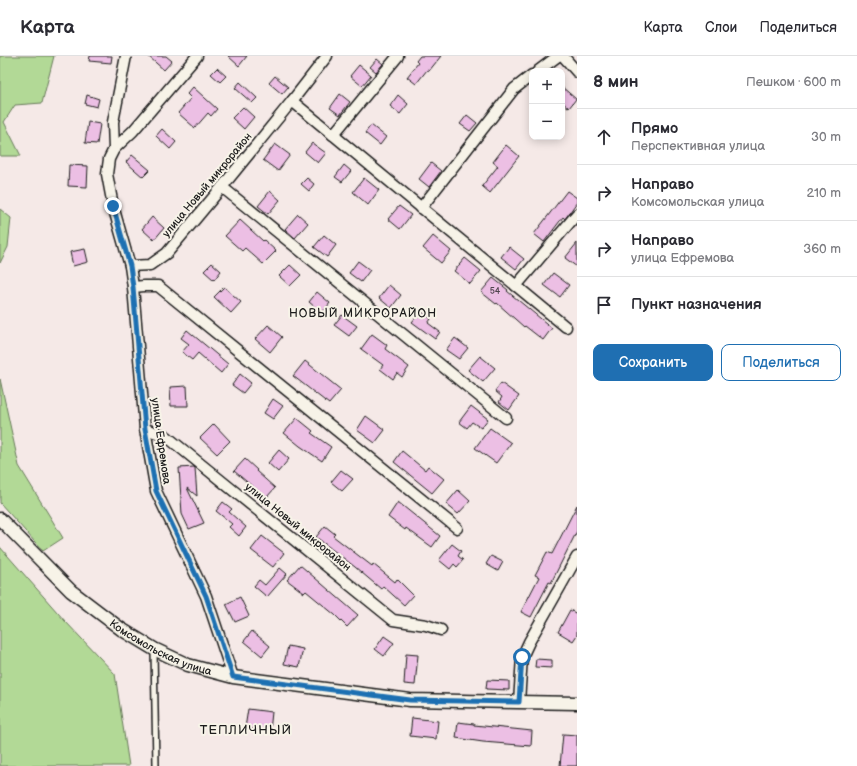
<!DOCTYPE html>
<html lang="ru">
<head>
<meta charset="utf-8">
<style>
	body { margin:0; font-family:"Balsamiq Sans",sans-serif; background:#f2f2f3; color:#2b2b33 }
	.controls { position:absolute; right:12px; top:12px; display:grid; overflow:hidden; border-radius:8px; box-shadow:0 2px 10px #0003 }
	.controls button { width:36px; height:36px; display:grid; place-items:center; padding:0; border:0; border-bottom:1px solid #e1e1e2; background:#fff; color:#2b2b33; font:20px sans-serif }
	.stop { position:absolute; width:12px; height:12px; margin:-9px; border:3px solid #1f6fb2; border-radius:50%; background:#fff }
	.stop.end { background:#1f6fb2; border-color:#fff; box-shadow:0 1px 4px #0008 }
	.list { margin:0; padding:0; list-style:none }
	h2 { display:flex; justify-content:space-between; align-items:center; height:52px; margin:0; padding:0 16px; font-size:17px }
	h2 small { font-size:13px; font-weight:400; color:#7c7c81 }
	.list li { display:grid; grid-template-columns:26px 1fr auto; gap:12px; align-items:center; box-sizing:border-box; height:56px; padding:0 16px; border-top:1px solid #e1e1e2 }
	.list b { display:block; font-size:15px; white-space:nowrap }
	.list p { margin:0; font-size:13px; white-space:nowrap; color:#7c7c81 }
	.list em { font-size:13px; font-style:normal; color:#7c7c81 }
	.actions { display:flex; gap:8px; padding:12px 16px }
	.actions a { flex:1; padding:9px 0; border:1px solid #1f6fb2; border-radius:8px; text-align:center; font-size:14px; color:#1f6fb2 }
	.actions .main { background:#1f6fb2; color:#fff }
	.icon { flex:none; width:22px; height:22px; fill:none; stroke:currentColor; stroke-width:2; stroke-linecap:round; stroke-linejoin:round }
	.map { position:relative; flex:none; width:577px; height:710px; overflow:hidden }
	header { display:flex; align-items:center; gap:24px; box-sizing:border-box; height:56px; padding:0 20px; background:#fff; border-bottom:1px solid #e1e1e2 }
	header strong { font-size:19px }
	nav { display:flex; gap:22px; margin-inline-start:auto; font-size:14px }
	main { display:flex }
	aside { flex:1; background:#fff }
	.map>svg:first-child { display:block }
</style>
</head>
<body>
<header>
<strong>Карта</strong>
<nav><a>Карта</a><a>Слои</a><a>Поделиться</a></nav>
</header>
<main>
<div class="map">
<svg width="577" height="710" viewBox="0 0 577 710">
	<rect width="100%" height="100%" fill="#f5e9e7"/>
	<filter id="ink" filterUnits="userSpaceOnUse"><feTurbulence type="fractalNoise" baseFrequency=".025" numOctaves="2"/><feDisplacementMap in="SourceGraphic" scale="8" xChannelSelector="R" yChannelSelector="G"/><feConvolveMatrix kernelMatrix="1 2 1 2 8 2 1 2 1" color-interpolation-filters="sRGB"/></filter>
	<g filter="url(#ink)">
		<g fill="#b2d996" stroke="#677a59">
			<polygon points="0,0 54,0 42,47 15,49 4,66 21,100 0,100"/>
			<polygon points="0,153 11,162 8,191 0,207"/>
			<polygon points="0,323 19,410 63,482 43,495 0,447"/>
			<polygon points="0,491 65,565 115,618 129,710 0,710"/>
		</g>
		<g fill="#ecbfe4" stroke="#1c1c1c">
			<polygon points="90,0 112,0 111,7 89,5"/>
			<polygon points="148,0 166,0 172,5 164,14"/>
			<polygon points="228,0 247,0 239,10"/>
			<polygon points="420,0 441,0 429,15 427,14 416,28 407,21 418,7 416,5"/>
			<polygon points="377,3 383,8 376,16 370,11"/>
			<polygon points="359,9 371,19 362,30 350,20"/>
			<polygon points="217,12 226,20 220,26 211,18"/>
			<polygon points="275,20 288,31 282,38 269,27"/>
			<polygon points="240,26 257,42 252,47 235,32"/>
			<polygon points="193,31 217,53 211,60 208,57 195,72 178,57 191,42 187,38"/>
			<polygon points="562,31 576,43 569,52 562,46"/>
			<polygon points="340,38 350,46 340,59 330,52"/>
			<polygon points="87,39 99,43 97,51 85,48"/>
			<polygon points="398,39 408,48 400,58 390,50"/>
			<polygon points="243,51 254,61 244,73 232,62"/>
			<polygon points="467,59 477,67 470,75 460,68"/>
			<polygon points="88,66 100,68 97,88 85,87"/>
			<polygon points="371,69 386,81 380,89 365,77"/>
			<polygon points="162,73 176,86 170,93 156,80"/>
			<polygon points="312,87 326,97 318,107 305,96"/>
			<polygon points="275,88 290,99 278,115 263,104"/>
			<polygon points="506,89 519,100 490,137 482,130 498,110 493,106"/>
			<polygon points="132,99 150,114 143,121 126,106"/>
			<polygon points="431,107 441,115 429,131 419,123"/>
			<polygon points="69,109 88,110 87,131 68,130"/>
			<polygon points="344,109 351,115 342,126 335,121"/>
			<polygon points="307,122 314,128 309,135 301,128"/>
			<polygon points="364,122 379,134 368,149 353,136"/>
			<polygon points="270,135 280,144 268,158 258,150"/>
			<polygon points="567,135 577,142 577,146 565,163 563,161 544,186 534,178"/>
			<polygon points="399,150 411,159 400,173 388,163"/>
			<polygon points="298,158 308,167 295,182 285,173"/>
			<polygon points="152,161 164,172 154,184 142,173"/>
			<polygon points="240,164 263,185 264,184 276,195 263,208 245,192 242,195 225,180"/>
			<polygon points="324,179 336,189 327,201 314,191"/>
			<polygon points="433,180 451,195 441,207 423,192"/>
			<polygon points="577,187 577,211 565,202"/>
			<polygon points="509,191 524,203 516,213 501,201"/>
			<polygon points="85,193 88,206 73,210 70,196"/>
			<polygon points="465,202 481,215 470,228 454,215"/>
			<polygon points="358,205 370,214 361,226 349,217"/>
			<polygon points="212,207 221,215 214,224 204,215"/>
			<polygon points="290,209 301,219 290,230 279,220"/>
			<polygon points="553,217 569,229 560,241 544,229"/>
			<polygon points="493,222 508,234 507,235 552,272 543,284 525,270 524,271 497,247 496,248 481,236"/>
			<polygon points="389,229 401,239 391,252 379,242"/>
			<polygon points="224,231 241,246 231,257 214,241"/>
			<polygon points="317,236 330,247 322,257 309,246"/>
			<polygon points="421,255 431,263 428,267 440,276 435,283 412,266"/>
			<polygon points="342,259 357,270 349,280 334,269"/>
			<polygon points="268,269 282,281 270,296 255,283"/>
			<polygon points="187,274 228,308 221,317 198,297 192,304 182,296 189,288 181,282"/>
			<polygon points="372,278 387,289 385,293 409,311 402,321 397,317 393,323 380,313 383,309 361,293"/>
			<polygon points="455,282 468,292 459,303 446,294"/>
			<polygon points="480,300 495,312 483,326 468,314"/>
			<polygon points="305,305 341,334 329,348 293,320"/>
			<polygon points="240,318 251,327 243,337 232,329"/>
			<polygon points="501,327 519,340 509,354 499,346 502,341 495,335"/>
			<polygon points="187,330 188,350 171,350 170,331"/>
			<polygon points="273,343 283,350 273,363 264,357"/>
			<polygon points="471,350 488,363 481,372 472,366 467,372 459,366"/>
			<polygon points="366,360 385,374 375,387 357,374"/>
			<polygon points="297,362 313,375 311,377 331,391 322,405 300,390 284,377"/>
			<polygon points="214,368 230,385 217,398 200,382"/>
			<polygon points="490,372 511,387 496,407 475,392"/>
			<polygon points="279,394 289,403 278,416 268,407"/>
			<polygon points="402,395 425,414 428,410 444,423 432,437 394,406"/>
			<polygon points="245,403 257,414 256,415 275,432 266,442 234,415"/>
			<polygon points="194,411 195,412 197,440 187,432 204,467 189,473 182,458 179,412"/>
			<polygon points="341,414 353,423 342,435 331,426"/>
			<polygon points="458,434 470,445 458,458 446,448"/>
			<polygon points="223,446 232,453 229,456 246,471 239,480 229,471 232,468 216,455"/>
			<polygon points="398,446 440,480 432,491 406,472 405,474 388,461"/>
			<polygon points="577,449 577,475 551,527 549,526 531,561 521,556 539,521 535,519 547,496 552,498"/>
			<polygon points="325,470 335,478 333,480 372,510 373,508 395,526 397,523 413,539 404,549 383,530 381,533 355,511 316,481"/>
			<polygon points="262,480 284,497 273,511 251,494"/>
			<polygon points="452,488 461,495 458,500 463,504 457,511 454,508 450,513 439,504"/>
			<polygon points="491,500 503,506 498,515 486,508"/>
			<polygon points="300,509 358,559 347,571 335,559 306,535 304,537 287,524"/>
			<polygon points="280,512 287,518 267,541 254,530 259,524 265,529"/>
			<polygon points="240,541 249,560 235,566 226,548"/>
			<polygon points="570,554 577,558 577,579 573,585 558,576"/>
			<polygon points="252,575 270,590 262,600 244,585"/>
			<polygon points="384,580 394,587 384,600 375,593"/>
			<polygon points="288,590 303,593 299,611 284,608"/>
			<polygon points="406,598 418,599 415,629 404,628"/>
			<polygon points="536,603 552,604 552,612 535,611"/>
			<polygon points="487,624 509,625 509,634 486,633"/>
			<polygon points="248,653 272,656 270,675 245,672"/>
			<polygon points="412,662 438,665 436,683 410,680"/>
			<polygon points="458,666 474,668 474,669 532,675 531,690 483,686 456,682"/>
			<polygon points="563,678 577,679 577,710 560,710"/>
		</g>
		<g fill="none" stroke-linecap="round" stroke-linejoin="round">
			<g stroke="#1c1c1c" stroke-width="8">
				<polyline id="service" points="154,594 156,710"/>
			</g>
			<g stroke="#1c1c1c" stroke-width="13">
				<g id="minor">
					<polyline points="126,0 113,66 114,93 109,103 107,118 113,150 130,210 133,231 145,373 156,435 206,540 233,621"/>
					<polyline points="563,0 577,16"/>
					<polyline points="538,15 558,0"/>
					<polyline points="292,45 566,271"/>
					<polyline points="333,79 398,0"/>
					<polyline points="114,93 133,75 197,0"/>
					<polyline points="222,131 506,362"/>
					<polyline points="421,152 514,33 532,19"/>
					<polyline points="130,210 150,209 167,197 222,131 292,45 327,0"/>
					<polyline points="516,230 577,158"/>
					<polyline points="133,231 144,230 158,230 457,472"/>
					<polyline points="145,373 166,380 393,564 426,569 441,574"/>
					<polyline points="519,646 522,601 529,586 577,501"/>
				</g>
			</g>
			<g stroke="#1c1c1c" stroke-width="15">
				<g id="tertiary">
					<path id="s1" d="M0,463L71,535L121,573L154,593L188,609L233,621L410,644L577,647"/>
				</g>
			</g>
			<use href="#service" stroke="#f7f3e8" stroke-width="5"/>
			<use href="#minor" stroke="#f7f3e8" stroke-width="10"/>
			<use href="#tertiary" stroke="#f7f3e8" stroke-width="12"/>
		</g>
	</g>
	<g fill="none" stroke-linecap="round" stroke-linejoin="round" filter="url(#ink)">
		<polyline stroke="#1f6fb2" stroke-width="5" points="113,150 130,210 133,231 145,373 156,435 206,540 233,621 410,644 519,646 522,601"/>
	</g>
	<g text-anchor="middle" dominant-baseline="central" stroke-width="4" stroke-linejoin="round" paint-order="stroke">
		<g font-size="9" fill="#50454e">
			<text x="495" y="235">54</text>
		</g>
		<g font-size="11" fill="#1c1c1c" stroke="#f7f3e8">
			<text transform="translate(207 129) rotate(-50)">улица Новый микрорайон</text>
			<text transform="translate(161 385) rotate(82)">улица Ефремова</text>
			<text transform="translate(298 471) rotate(39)">улица Новый микрорайон</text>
			<text stroke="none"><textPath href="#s1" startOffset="208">Комсомольская улица</textPath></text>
		</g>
		<g font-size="12" letter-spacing="1" fill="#1c1c1c" stroke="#f7f3e8">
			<text x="363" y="257">НОВЫЙ МИКРОРАЙОН</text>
		</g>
		<g font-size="13" letter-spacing="1" fill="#1c1c1c" stroke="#f7f3e8">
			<text x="246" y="674">ТЕПЛИЧНЫЙ</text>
		</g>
	</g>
</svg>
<div class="controls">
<button>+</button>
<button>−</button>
</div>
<div class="stop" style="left:522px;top:601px"></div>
<div class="stop end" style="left:113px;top:150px"></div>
</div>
<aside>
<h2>8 мин<small>Пешком · 600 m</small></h2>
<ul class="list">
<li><svg class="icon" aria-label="ahead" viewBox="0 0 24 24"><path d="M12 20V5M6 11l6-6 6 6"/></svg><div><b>Прямо</b><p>Перспективная улица</p></div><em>30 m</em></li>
<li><svg class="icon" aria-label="right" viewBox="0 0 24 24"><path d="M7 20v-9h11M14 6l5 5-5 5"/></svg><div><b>Направо</b><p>Комсомольская улица</p></div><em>210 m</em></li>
<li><svg class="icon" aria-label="right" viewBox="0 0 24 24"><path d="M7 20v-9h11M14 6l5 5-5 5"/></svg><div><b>Направо</b><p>улица Ефремова</p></div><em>360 m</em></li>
<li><svg class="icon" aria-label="arrive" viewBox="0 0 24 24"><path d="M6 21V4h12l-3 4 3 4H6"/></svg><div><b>Пункт назначения</b></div></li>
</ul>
<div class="actions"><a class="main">Сохранить</a><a>Поделиться</a></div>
</aside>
</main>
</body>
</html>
